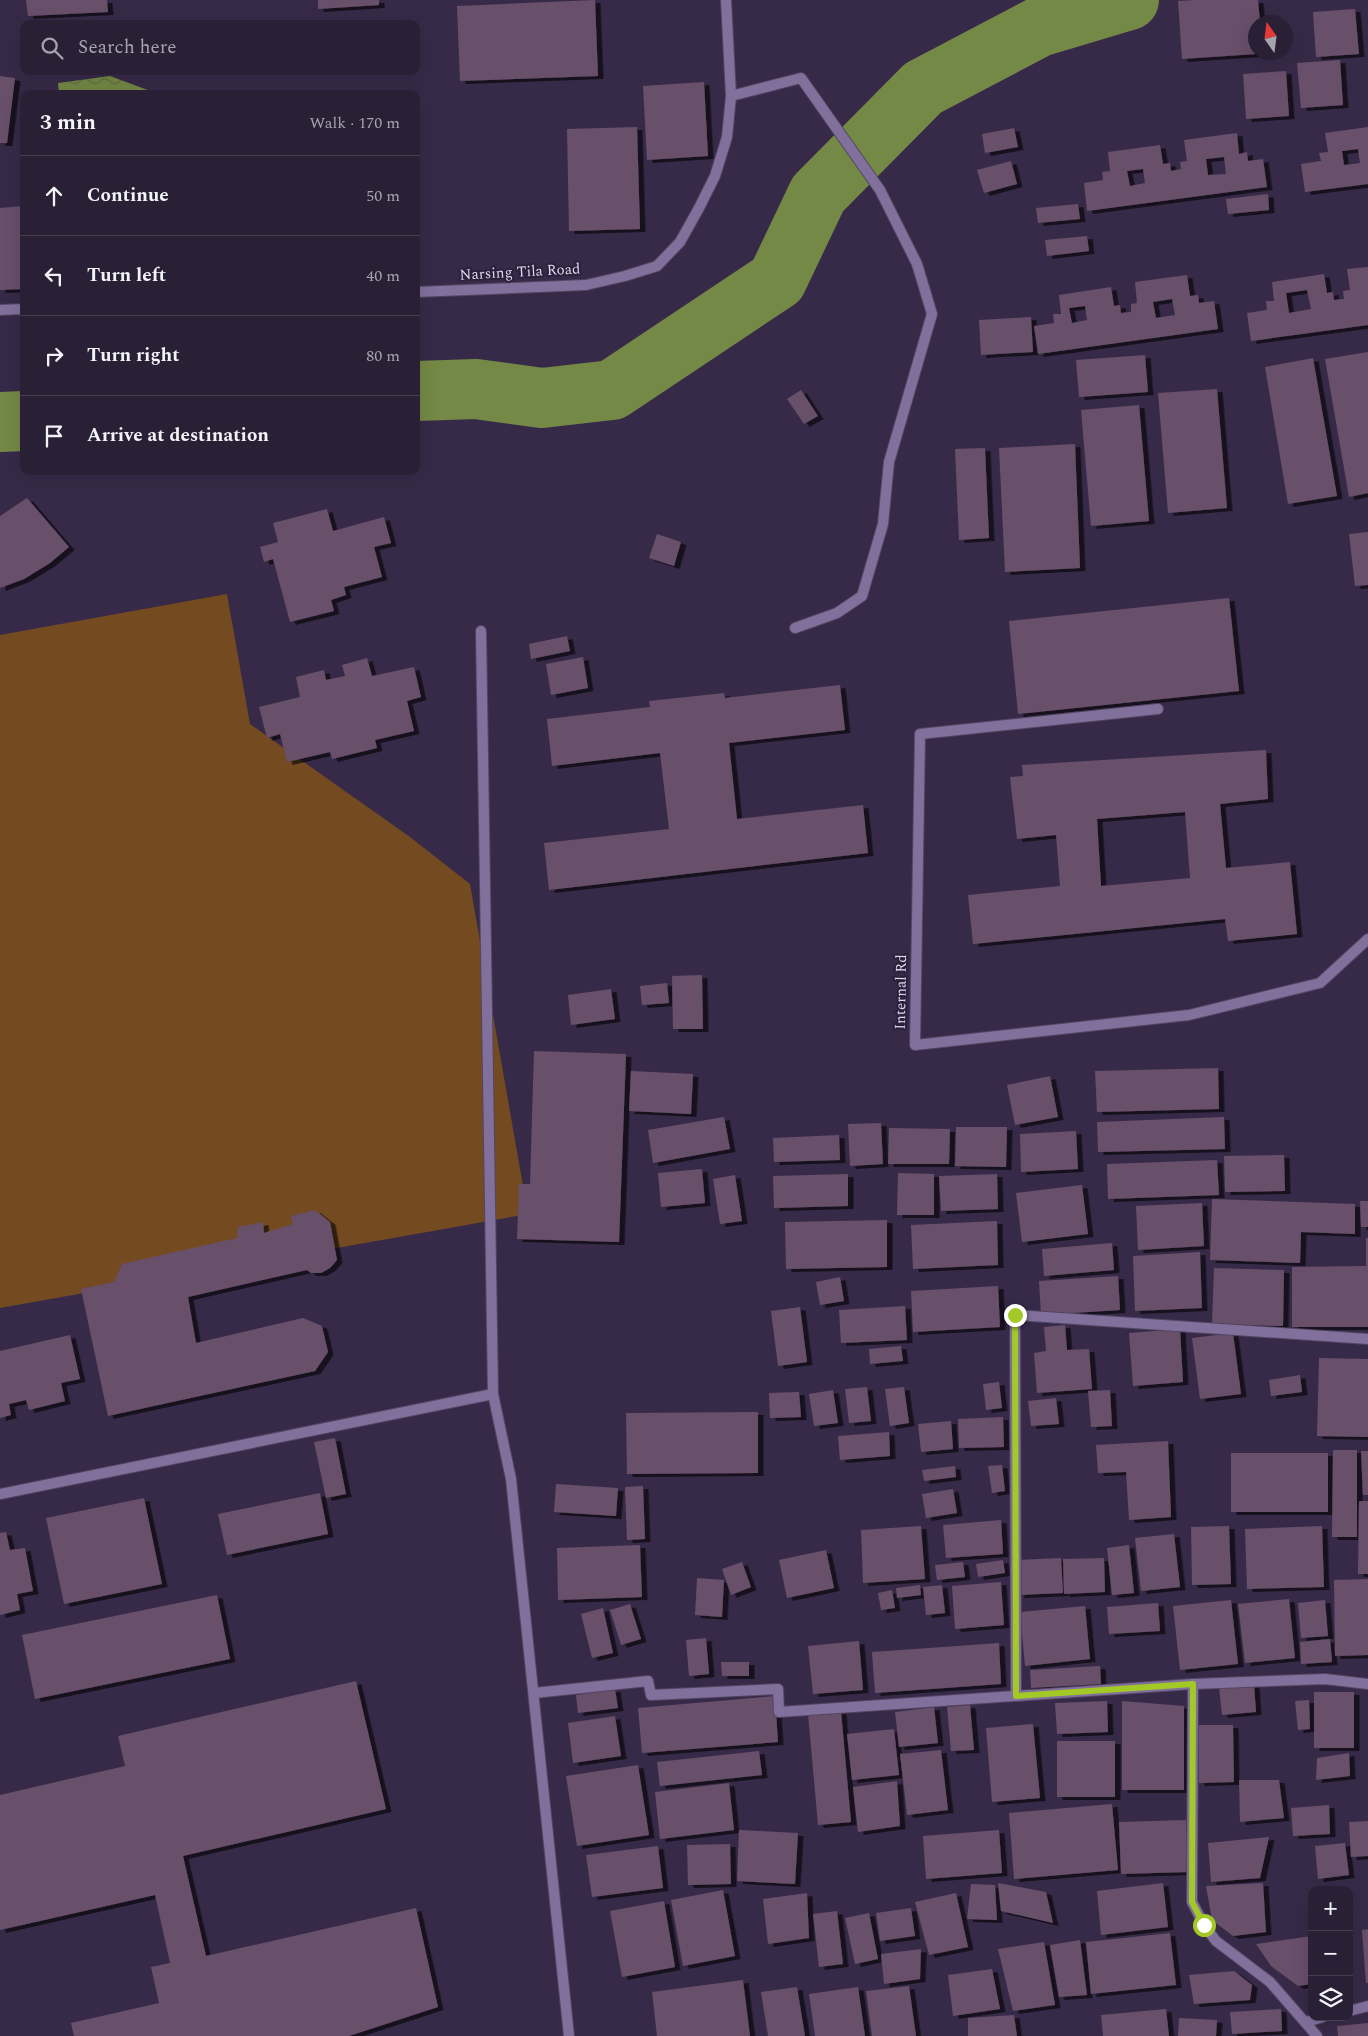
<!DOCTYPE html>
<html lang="en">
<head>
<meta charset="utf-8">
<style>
	body { margin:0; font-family:Spectral,serif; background:#352d42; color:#f1f3f6 }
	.controls { position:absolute; right:15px; bottom:15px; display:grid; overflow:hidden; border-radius:10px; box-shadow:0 5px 20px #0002 }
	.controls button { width:45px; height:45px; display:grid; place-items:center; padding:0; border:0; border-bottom:1px solid #453e51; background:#292036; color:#f1f3f6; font:25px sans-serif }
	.compass { position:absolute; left:1248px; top:15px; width:45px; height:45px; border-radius:50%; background:#292036; box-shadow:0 5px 20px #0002; rotate:346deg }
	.stop { position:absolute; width:15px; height:15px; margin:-11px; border:4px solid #a3c927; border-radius:50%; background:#fff }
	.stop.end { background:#a3c927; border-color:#fff; box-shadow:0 1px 5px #0008 }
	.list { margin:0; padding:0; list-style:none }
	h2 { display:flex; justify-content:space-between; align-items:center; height:65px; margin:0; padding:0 20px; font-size:21px }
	h2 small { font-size:16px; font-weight:400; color:#a5a3ad }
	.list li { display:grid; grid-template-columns:32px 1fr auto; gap:15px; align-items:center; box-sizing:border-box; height:80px; padding:0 20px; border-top:1px solid #453e51 }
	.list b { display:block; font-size:19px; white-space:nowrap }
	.list em { font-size:16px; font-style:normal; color:#a5a3ad }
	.icon { flex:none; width:28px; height:28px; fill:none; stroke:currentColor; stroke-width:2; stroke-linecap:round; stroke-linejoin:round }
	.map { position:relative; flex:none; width:1368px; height:2036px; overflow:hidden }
	.search { position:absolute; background:#292036; box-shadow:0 5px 20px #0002; left:20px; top:20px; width:400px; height:55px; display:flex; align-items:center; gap:12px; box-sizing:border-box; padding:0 18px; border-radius:10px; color:#a5a3ad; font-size:19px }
	.panel { position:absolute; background:#292036; box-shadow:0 5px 20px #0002; left:20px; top:90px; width:400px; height:385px; border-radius:10px }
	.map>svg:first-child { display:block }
</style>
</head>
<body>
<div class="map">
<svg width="1368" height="2036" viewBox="0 0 1368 2036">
	<defs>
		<pattern id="water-waves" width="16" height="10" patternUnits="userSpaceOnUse" patternTransform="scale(1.25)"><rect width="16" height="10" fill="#758946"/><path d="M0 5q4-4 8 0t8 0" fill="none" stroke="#646f46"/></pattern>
		<filter id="shadow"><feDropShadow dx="5.5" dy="3" stdDeviation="0" flood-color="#0009"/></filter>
	</defs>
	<rect width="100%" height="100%" fill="#372a48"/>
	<polygon fill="#744a21" points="227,594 250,724 410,837 470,884 528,1214 0,1308 0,635"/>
	<polygon fill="url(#water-waves)" points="110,76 153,92 153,94 59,94 58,83"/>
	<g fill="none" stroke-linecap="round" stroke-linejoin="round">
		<g stroke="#758946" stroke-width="60">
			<polyline points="416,391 476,389 542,398 612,390 777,280 818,194 923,88 1039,27 1129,0"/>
			<polyline points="0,422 24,421"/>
		</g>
	</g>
	<g fill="#684f6b" fill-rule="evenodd" filter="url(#shadow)">
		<polygon points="26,0 107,0 108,12 28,16"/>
		<polygon points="318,0 379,0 379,5 318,9"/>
		<polygon points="595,0 598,76 460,81 457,6"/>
		<polygon points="1195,0 1258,0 1260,22 1256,22 1256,54 1182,59 1178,1"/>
		<polygon points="1355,9 1359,54 1316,57 1313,12"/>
		<polygon points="1340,60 1343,105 1301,108 1297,63"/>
		<polygon points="1286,71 1289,116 1246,119 1243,74"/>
		<polygon points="0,76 15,78 7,143 0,143"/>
		<polygon points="704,82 708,156 647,160 643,86"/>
		<polygon points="637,127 640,229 569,231 567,129"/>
		<path d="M1368,127V184L1305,192L1301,164L1321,161L1319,153L1328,152L1325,133ZM1358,149L1360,163L1344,165L1342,151Z"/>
		<polygon points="1014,128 1018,147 985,153 982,134"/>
		<path d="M1237,133L1239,154L1247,152L1248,161L1263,159L1267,187L1087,211L1084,183L1103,180L1102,172L1110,171L1108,152L1160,145L1163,164L1170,163L1171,171L1181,169L1180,162L1187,161L1184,140ZM1224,157L1226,174L1208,175L1206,159ZM1143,169L1145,183L1130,186L1127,171Z"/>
		<polygon points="1011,161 1017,184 984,193 977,170"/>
		<polygon points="1268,194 1269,210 1228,214 1226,199"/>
		<polygon points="1078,204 1080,219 1038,223 1036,208"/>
		<polygon points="24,206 24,289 0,290 0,208"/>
		<polygon points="1087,236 1089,251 1047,256 1045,240"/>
		<path d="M1368,267V325L1251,341L1247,313L1267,310L1266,301H1274L1272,282L1324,274L1327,293L1333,292L1334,300L1344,299L1343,291L1350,290L1347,269ZM1307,290L1311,309L1289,313L1286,293Z"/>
		<path d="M1187,275L1190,296L1198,295L1199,303L1214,301L1218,329L1038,354L1034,326L1054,323L1053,314H1061L1059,295L1111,287L1114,306L1120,305L1121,313L1131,312V304L1137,303L1135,282ZM1172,299L1175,315L1156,318L1153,302ZM1085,306L1087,320L1072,323L1069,308Z"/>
		<polygon points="1031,317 1033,352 981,355 979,320"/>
		<polygon points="1368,352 1368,493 1349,497 1325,359"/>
		<polygon points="1145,355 1148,392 1079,397 1076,360"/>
		<polygon points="1313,358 1337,496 1288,504 1265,367"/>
		<polygon points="1217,389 1227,508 1168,513 1158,393"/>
		<polygon points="801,390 818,416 804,424 787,399"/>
		<polygon points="1139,405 1149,521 1091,526 1081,410"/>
		<polygon points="1075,444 1080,568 1005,572 999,448"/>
		<polygon points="985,448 989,538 959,540 955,449"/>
		<polygon points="27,498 69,547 50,563 24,579 0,588 0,516"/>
		<polygon points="327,509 333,531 384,517 391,543 374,547 382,577 344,587 346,595 331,600 334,611 290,622 273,559 264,562 260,547 278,542 273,523"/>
		<polygon points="1368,532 1368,585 1355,586 1349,534"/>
		<polygon points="657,534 681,542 674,566 649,558"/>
		<polygon points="1229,598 1239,691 1018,714 1009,621"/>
		<polygon points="567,636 570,651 531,659 529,644"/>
		<polygon points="583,657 588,688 551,695 546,664"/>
		<polygon points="367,658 372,676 414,667 421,697 407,701 414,731 375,740 377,748 332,759 330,752 287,762 280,734 267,738 259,707 300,697 296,677 324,670 326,680 345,676 342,665"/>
		<polygon points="840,685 845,730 729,743 737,819 863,805 868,853 549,890 544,843 669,829 660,753 552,766 547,719 650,707 649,701 724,693 725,698"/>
		<path d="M1266,750L1268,799L1220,804L1226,868L1290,862L1297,934L1228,941L1225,919L973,944L968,895L1060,886L1056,835L1017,839L1010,777L1023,776L1022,765ZM1185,812L1190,878L1101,886L1097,819Z"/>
		<polygon points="702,975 703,1029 673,1029 672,976"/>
		<polygon points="667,983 669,1003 642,1005 640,986"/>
		<polygon points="611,989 615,1019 571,1025 568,995"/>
		<polygon points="534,1051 626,1054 619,1242 517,1239 519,1184 530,1184"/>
		<polygon points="1218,1068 1219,1109 1097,1112 1095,1071"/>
		<polygon points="631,1071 693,1074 691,1114 629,1111"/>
		<polygon points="1050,1076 1058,1117 1015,1125 1007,1085"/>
		<polygon points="724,1117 730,1149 653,1163 648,1130"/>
		<polygon points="1224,1117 1225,1149 1098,1152 1097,1122"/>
		<polygon points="881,1123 883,1164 850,1166 848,1124"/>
		<polygon points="956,1127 1007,1127 1006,1167 955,1166"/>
		<polygon points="889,1128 950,1129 949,1164 888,1164"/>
		<polygon points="1076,1131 1078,1169 1021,1172 1020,1134"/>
		<polygon points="839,1135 840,1160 774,1162 773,1138"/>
		<polygon points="1284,1155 1285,1191 1225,1192 1224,1156"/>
		<polygon points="1217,1160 1219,1195 1108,1199 1107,1164"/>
		<polygon points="702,1169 705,1203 661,1207 658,1173"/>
		<polygon points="898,1173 934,1174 934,1215 897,1215"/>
		<polygon points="848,1174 848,1206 774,1208 773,1176"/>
		<polygon points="997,1174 998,1209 941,1211 939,1176"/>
		<polygon points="735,1175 742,1221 720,1224 713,1179"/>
		<polygon points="1082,1185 1088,1234 1022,1242 1016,1193"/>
		<polygon points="1212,1199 1355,1204 1355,1234 1301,1232 1300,1263 1210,1260"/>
		<polygon points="1360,1201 1368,1201 1368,1227 1361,1227"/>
		<polygon points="1202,1203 1204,1246 1138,1250 1136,1206"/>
		<polygon points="315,1210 330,1222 337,1260 330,1268 321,1273 311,1273 307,1270 188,1297 196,1343 303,1318 322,1326 328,1352 315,1371 108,1416 81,1289 114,1282 122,1264 237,1238 238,1227 263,1222 264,1233 293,1224 291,1216"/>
		<polygon points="887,1220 887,1267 786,1269 785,1222"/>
		<polygon points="997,1221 998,1265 913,1269 911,1225"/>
		<polygon points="1366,1238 1368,1238 1368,1327 1292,1327 1292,1267 1366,1266"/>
		<polygon points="1112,1243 1114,1270 1044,1276 1042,1249"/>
		<polygon points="1200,1252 1202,1308 1135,1311 1133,1256"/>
		<polygon points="1214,1268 1284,1270 1283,1326 1212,1324"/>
		<polygon points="1118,1276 1120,1310 1041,1315 1039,1281"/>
		<polygon points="840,1277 844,1301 820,1305 816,1282"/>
		<polygon points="998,1286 1000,1327 913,1332 911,1291"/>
		<polygon points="905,1306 907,1340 841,1343 839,1310"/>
		<polygon points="800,1307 807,1362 778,1366 771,1311"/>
		<polygon points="1065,1325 1067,1350 1089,1349 1092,1389 1037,1393 1034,1353 1046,1351 1044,1327"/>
		<polygon points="1180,1329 1183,1382 1133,1386 1129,1333"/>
		<polygon points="1233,1333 1241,1394 1200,1399 1192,1338"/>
		<polygon points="70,1335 80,1379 61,1383 65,1401 29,1410 26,1400 9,1404 11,1415 0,1418 0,1351"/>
		<polygon points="901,1346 903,1361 870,1364 869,1349"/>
		<polygon points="1319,1358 1368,1359 1368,1437 1317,1436"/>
		<polygon points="1300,1375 1302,1392 1271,1396 1269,1380"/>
		<polygon points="999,1382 1002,1408 986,1410 983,1384"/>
		<polygon points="867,1387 871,1421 849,1423 845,1389"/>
		<polygon points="904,1387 909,1423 890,1426 885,1389"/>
		<polygon points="833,1390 838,1423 814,1426 809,1394"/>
		<polygon points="1110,1390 1112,1426 1091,1427 1088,1391"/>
		<polygon points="799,1392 801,1417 770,1418 769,1393"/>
		<polygon points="1056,1398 1059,1424 1031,1426 1028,1401"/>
		<polygon points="758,1412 758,1473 627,1474 626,1413"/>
		<polygon points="1003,1417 1004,1447 959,1448 958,1419"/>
		<polygon points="951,1421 953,1449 921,1452 918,1424"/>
		<polygon points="889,1432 890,1456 840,1460 838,1436"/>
		<polygon points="335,1438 346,1494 326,1498 314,1442"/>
		<polygon points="1168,1441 1171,1517 1129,1520 1126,1472 1098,1473 1096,1445"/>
		<polygon points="1333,1450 1357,1450 1357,1537 1332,1537"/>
		<polygon points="1361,1451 1368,1451 1368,1495 1363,1495"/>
		<rect x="1231" y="1453" width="97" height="59"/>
		<polygon points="1002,1465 1005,1491 992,1493 988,1466"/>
		<polygon points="955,1466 956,1477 924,1481 922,1470"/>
		<polygon points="556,1484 618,1488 616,1516 554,1512"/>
		<polygon points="643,1486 645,1539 627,1540 625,1487"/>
		<polygon points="953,1489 957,1513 926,1518 922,1494"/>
		<polygon points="320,1493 328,1534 227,1555 218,1514"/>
		<polygon points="144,1498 162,1584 64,1604 46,1518"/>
		<polygon points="1359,1501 1368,1501 1368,1574 1358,1574"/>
		<polygon points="1001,1520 1003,1554 946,1558 943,1525"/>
		<polygon points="921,1526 925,1579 863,1583 861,1530"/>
		<polygon points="1229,1526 1231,1584 1192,1585 1191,1527"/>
		<polygon points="1322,1526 1324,1587 1247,1589 1245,1529"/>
		<polygon points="6,1532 10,1550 25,1548 33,1591 17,1594 20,1610 0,1615 0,1533"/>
		<polygon points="1174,1534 1180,1587 1141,1591 1135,1538"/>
		<polygon points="640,1545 642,1597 558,1600 557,1548"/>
		<polygon points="1129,1545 1134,1593 1112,1595 1107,1548"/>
		<polygon points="826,1550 834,1588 787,1598 779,1560"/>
		<polygon points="1061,1558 1063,1593 1019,1595 1017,1560"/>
		<polygon points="1104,1558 1105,1592 1064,1594 1063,1559"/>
		<polygon points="1003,1560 1005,1573 978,1577 976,1564"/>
		<polygon points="742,1562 751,1587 731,1595 722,1569"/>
		<polygon points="963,1562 965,1577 937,1580 935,1565"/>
		<polygon points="697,1578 724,1580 722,1617 695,1615"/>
		<polygon points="1368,1579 1368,1655 1335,1656 1334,1580"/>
		<polygon points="1001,1582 1004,1625 955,1629 952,1586"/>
		<polygon points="920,1585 921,1595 897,1598 896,1588"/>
		<polygon points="942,1585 945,1613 926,1615 923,1587"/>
		<polygon points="892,1590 895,1608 881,1610 878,1593"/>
		<polygon points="217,1595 230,1659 35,1699 22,1635"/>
		<polygon points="1289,1599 1295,1658 1245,1663 1238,1604"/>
		<polygon points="1231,1600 1238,1664 1180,1670 1173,1606"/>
		<polygon points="1325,1600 1328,1636 1301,1638 1298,1603"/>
		<polygon points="1158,1603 1160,1631 1109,1634 1107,1607"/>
		<polygon points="630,1604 641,1639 621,1645 610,1610"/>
		<polygon points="1085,1606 1090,1659 1025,1666 1020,1612"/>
		<polygon points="603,1608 613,1653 592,1658 581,1614"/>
		<polygon points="706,1638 709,1674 689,1676 686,1640"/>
		<polygon points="1330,1639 1332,1662 1301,1664 1300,1642"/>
		<polygon points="859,1641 863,1690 813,1694 808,1646"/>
		<polygon points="999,1643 1001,1684 875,1693 872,1652"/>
		<polygon points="721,1662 749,1662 749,1676 722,1676"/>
		<polygon points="1100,1666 1101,1684 1031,1688 1030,1670"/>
		<polygon points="356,1681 386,1809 183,1856 206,1956 416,1908 438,2007 349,2036 74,2036 71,2023 159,2003 151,1967 170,1963 155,1895 0,1930 0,1795 125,1766 118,1736"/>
		<polygon points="1254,1684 1256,1712 1222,1715 1219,1687"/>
		<polygon points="615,1689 618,1708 578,1713 576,1695"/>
		<rect x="1314" y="1692" width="40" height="56"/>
		<polygon points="775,1696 778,1742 642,1753 638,1708"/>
		<polygon points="1309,1700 1310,1729 1298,1730 1295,1701"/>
		<polygon points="1107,1701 1108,1732 1057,1734 1055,1703"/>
		<polygon points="1122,1701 1184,1706 1184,1790 1122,1790"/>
		<polygon points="970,1705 974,1750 951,1751 947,1707"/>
		<polygon points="934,1707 938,1743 899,1747 895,1712"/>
		<polygon points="841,1711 851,1822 818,1825 808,1714"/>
		<polygon points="615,1716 621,1756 573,1763 568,1723"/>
		<polygon points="1033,1724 1040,1798 992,1802 986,1728"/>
		<polygon points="1198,1725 1233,1725 1234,1782 1199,1783"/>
		<polygon points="894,1729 899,1775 852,1780 847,1734"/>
		<rect x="1057" y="1741" width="58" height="56"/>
		<polygon points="941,1750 948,1810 907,1815 900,1754"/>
		<polygon points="759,1751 762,1775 660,1786 657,1762"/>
		<polygon points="1349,1753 1350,1776 1316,1780 1317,1758"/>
		<polygon points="638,1765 649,1835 577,1846 566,1776"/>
		<polygon points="1239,1780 1279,1780 1284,1818 1240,1822"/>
		<polygon points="897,1781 900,1826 858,1832 853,1787"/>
		<polygon points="729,1783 734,1830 660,1839 655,1792"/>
		<polygon points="1112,1804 1118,1870 1014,1879 1009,1813"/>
		<polygon points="1329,1805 1330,1834 1293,1836 1291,1808"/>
		<polygon points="1186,1820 1188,1872 1121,1874 1119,1822"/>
		<polygon points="1368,1821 1368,1856 1351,1857 1349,1822"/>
		<polygon points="739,1830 798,1833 795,1884 737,1881"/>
		<polygon points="999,1830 1002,1873 926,1879 923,1836"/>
		<polygon points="1269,1837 1260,1878 1211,1882 1208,1843"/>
		<polygon points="1345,1843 1349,1875 1318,1879 1315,1846"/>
		<polygon points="730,1844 731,1884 688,1885 687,1845"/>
		<polygon points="658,1846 663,1888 592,1897 586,1855"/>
		<polygon points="998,1883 1046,1892 1053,1923 1001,1911"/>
		<polygon points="1163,1883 1168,1927 1101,1935 1097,1891"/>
		<polygon points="1263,1883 1266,1932 1233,1936 1212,1920 1206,1886"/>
		<polygon points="971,1884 995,1885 997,1920 967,1919"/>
		<polygon points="723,1890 735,1956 683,1966 671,1900"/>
		<polygon points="807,1893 809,1938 768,1944 763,1899"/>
		<polygon points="956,1893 968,1947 929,1955 915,1902"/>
		<polygon points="664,1901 675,1967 622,1977 610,1911"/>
		<polygon points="911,1908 915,1936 880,1941 876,1913"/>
		<polygon points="837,1911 843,1964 819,1967 813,1914"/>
		<polygon points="869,1913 878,1959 855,1964 845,1918"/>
		<polygon points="1368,1929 1368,1983 1366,1983 1362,1930"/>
		<polygon points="1170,1933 1176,1985 1091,1994 1086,1942"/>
		<polygon points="1312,1936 1312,1984 1298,1986 1271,1966 1256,1944"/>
		<polygon points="1080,1940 1087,1995 1059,1997 1050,1945"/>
		<polygon points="1044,1942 1055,2005 1013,2011 998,1949"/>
		<polygon points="921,1949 920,1979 884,1984 881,1954"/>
		<polygon points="992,1969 1000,2009 953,2016 948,1975"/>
		<polygon points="1234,1971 1252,1985 1250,2000 1194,2004 1189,1975"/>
		<polygon points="743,1980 750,2036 657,2036 652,1992"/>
		<polygon points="909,1986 916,2036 872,2036 866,1991"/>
		<polygon points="797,1987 805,2036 768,2036 761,1992"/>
		<polygon points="858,1987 865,2036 815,2036 809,1994"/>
		<polygon points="1166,2009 1169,2036 1103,2036 1101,2015"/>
		<polygon points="1281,2009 1282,2031 1232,2034 1230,2012"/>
		<polygon points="1014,2015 1017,2036 968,2036 968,2018"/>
		<polygon points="1179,2018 1217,2020 1216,2036 1178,2036"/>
		<polygon points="1368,2023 1368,2036 1338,2036 1337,2026"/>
	</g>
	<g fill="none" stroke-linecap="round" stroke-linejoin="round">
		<g stroke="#524662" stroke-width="12">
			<g id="lane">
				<polyline points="481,631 493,1394 511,1479 569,2036"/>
				<polyline points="1158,709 920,734 915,1045 1189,1015 1320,983 1368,939"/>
				<polyline points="0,1494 493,1394"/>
			</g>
		</g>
		<g stroke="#524662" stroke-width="12">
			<g id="street">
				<polyline points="731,96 801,78 880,190 917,264 932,314 889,462 883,524 862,596 837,613 795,628"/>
				<polyline points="416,292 586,285 625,276 657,266 680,242 699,208 715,176 727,137 731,96 726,0"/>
				<polyline points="0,310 24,309"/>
				<polyline points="1193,1684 1192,1902 1204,1925 1216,1941 1270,1982 1317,2036"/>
				<polyline points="534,1693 648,1681 651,1695 778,1689 779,1712 1193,1684 1325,1679 1368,1684"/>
				<polyline points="1016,1696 1015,1315 1368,1339"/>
				<polyline points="1349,2011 1368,2006"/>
				<polyline points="1306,2022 1323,2017"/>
			</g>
		</g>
		<use href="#lane" stroke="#82709c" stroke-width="10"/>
		<use href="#street" stroke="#82709c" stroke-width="10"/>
	</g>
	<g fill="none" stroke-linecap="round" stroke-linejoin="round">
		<polyline stroke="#a3c927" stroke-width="6" points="1015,1315 1016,1696 1193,1684 1192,1902 1204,1925"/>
	</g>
	<g text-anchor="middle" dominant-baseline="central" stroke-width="4" stroke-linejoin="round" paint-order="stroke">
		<g font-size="15" fill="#dfd7eb" stroke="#2d203d">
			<text transform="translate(520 272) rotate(-3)">Narsing Tila Road</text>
			<text transform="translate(901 992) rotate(-89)">Internal Rd</text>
		</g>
	</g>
</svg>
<div class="controls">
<button>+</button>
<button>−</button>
<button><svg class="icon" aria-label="layers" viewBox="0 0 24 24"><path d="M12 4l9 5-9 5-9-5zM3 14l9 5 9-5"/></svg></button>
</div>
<svg class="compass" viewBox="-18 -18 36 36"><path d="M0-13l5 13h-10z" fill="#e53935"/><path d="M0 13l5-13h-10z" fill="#a5a3ad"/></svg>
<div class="stop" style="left:1204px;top:1925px"></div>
<div class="stop end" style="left:1015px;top:1315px"></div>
<div class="search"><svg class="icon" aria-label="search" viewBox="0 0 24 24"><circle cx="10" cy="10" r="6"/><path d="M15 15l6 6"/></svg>Search here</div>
<section class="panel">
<h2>3 min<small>Walk · 170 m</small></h2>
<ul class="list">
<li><svg class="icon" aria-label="ahead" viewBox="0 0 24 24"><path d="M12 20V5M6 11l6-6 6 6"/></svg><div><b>Continue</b></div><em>50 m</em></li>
<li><svg class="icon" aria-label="left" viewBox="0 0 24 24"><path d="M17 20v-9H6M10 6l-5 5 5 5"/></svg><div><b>Turn left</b></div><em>40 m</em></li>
<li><svg class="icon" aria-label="right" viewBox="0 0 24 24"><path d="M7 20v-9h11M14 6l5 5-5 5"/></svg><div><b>Turn right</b></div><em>80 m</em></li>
<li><svg class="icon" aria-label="arrive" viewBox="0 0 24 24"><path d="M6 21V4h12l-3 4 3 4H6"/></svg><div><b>Arrive at destination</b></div></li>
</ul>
</section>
</div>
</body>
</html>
